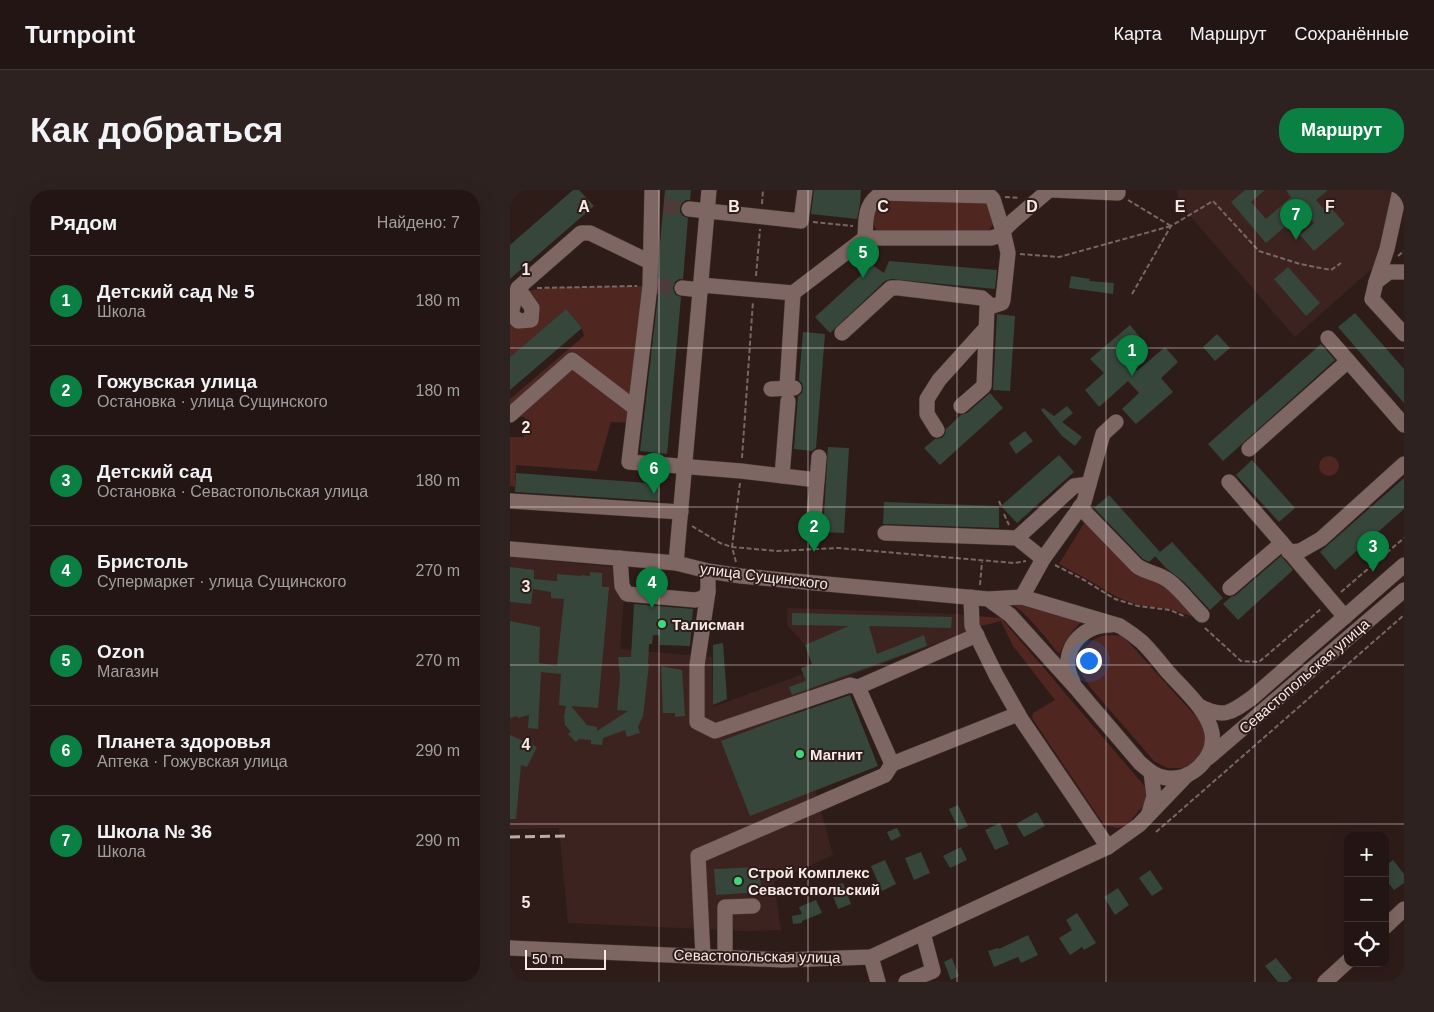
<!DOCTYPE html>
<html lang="ru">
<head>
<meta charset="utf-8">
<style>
	body { margin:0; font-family:Arial,sans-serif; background:#2e2221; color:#f1f3f6 }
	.controls { position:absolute; right:15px; bottom:15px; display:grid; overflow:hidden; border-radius:10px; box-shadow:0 5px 20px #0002 }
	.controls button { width:45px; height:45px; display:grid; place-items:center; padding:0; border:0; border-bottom:1px solid #3f3433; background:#221513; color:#f1f3f6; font:25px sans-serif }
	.scale { position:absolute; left:15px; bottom:12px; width:81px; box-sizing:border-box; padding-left:5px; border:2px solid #f7eae7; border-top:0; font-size:14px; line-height:18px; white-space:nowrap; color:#f7eae7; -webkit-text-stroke:4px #2e1c19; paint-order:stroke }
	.you { position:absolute; left:578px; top:470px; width:18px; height:18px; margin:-12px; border:4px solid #fff; border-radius:50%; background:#1a73e8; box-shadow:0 0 0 8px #1a73e833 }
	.badge { display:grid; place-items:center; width:32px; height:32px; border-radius:50%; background:#0b8043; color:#fff; font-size:16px; font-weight:700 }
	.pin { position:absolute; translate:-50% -41px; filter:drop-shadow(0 1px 2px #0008) }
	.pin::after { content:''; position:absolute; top:26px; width:18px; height:15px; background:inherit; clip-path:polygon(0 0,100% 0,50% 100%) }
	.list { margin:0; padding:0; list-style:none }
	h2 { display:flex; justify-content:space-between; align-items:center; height:65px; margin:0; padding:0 20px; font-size:21px }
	h2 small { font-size:16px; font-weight:400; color:#a29fa0 }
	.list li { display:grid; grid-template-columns:32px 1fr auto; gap:15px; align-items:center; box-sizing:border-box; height:90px; padding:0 20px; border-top:1px solid #3f3433 }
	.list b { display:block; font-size:19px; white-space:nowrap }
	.list p { margin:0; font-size:16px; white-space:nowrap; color:#a29fa0 }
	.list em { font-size:16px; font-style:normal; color:#a29fa0 }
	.icon { flex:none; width:28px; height:28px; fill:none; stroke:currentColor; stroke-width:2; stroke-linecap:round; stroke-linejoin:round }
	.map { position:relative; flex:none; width:894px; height:792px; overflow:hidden; border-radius:20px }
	header { display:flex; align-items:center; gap:30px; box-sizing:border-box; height:70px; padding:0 25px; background:#221513; border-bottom:1px solid #3f3433 }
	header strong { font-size:24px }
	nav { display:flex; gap:28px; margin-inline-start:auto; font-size:18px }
	.intro { display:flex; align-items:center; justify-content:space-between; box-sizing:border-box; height:120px; padding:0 30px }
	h1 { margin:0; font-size:35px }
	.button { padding:12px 22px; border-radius:20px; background:#0b8043; color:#fff; font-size:18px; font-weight:700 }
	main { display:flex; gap:30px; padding:0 30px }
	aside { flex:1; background:#221513; border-radius:20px; box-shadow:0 5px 20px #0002 }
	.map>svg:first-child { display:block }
</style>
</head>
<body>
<header>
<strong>Turnpoint</strong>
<nav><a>Карта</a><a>Маршрут</a><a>Сохранённые</a></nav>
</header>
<div class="intro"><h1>Как добраться</h1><a class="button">Маршрут</a></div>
<main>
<aside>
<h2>Рядом<small>Найдено: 7</small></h2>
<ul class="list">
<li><span class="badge">1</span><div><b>Детский сад № 5</b><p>Школа</p></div><em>180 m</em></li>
<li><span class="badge">2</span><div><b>Гожувская улица</b><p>Остановка · улица Сущинского</p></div><em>180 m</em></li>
<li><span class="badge">3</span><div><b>Детский сад</b><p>Остановка · Севастопольская улица</p></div><em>180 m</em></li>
<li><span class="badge">4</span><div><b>Бристоль</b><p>Супермаркет · улица Сущинского</p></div><em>270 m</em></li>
<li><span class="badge">5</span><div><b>Ozon</b><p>Магазин</p></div><em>270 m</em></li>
<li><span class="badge">6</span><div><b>Планета здоровья</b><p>Аптека · Гожувская улица</p></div><em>290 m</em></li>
<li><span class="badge">7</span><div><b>Школа № 36</b><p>Школа</p></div><em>290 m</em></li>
</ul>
</aside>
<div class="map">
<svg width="894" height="792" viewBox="0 0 894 792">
	<rect width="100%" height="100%" fill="#2e1c19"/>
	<g fill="#3d2320">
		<polygon points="667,0 882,0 866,75 785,147 668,12"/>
		<polygon points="0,367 116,378 110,459 202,467 203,517 304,480 295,455 277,435 278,418 448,424 456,426 457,442 280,508 323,665 264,692 271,740 238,741 58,733 49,638 0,639"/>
	</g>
	<g fill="#502621">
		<path d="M373,5L479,8L484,32L477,44L367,41C357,24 360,19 373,5Z"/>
		<polygon points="136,96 123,233 101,232 87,281 6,275 5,297 0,296 0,247 14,247 15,227 0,226 0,209 74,146 72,138 56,119 0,167 0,103 1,123 21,130 13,101 51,97"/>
		<circle cx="819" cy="276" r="10"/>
		<polygon points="578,327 646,385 686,428 660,419 629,415 617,411 607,407 582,392 549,374"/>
		<path d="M499,412L571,432C561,442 555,451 549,464C534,446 519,425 499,412Z"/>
		<polygon points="465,426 491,428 637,599 637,611 617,635 608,638 594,635 522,528 523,523 545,510 503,456 491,431 467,437"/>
		<polygon points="603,445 612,446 621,455 690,531 696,541 695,554 691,565 681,574 672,578 657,578 644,571 580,497 570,481 570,468 575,458 583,450 592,446"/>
	</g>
	<g fill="#36463a">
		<polygon points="63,0 69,0 84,16 0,89 0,55"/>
		<polygon points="155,0 181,0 180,10 176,10 172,13 170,18 170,22 173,26 178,28 173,89 169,89 165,92 163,98 164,102 166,105 171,107 157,264 130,261 149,97 150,53"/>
		<polygon points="304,0 351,0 350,14 347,29 301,24"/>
		<polygon points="735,0 755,0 741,12 756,29 781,7 776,0 818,0 806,10 817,23 822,19 835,34 804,61 790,45 804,33 793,21 756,53 721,12"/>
		<polygon points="379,71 487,80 485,99 381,89 375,91 320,143 305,127 362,75 374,83"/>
		<polygon points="778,77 810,113 796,126 764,89"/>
		<polygon points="561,86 580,89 579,91 604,93 603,104 559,98"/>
		<polygon points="56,119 72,138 0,200 0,167"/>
		<polygon points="845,123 894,179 894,213 828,137"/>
		<polygon points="487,124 505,126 500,201 483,200"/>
		<polygon points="620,135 633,151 615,167 627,181 655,157 668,172 651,188 663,202 626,234 612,219 629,203 618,191 589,217 575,200 594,183 580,169"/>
		<polygon points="293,142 315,144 306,258 302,261 284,259 288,206 292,203 293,198 292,193 289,190"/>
		<polygon points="707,144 720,158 705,171 693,157"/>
		<polygon points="811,154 825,170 713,271 698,254"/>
		<polygon points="480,203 493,218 430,275 414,258 425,249 432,248 435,244 436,239 451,225 457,223"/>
		<polygon points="557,216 563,223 552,232 572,247 565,256 552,246 531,220 533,218 544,226"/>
		<polygon points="515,241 523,251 506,264 499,253"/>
		<polygon points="318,257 339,258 334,343 313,342"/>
		<polygon points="549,265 564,282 507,333 491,316"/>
		<polygon points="742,270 785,318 769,332 726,285"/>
		<polygon points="6,283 150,294 149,311 5,302"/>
		<polygon points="894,288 894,319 825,380 810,362"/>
		<polygon points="599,305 650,362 639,372 633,369 584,318"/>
		<polygon points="374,312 489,316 489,338 373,334"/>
		<polygon points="662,352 713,408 700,420 674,392 656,378 645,366"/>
		<polygon points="771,366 783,380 728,430 713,414 721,407 726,405"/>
		<polygon points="0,377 24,380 24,389 44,391 47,391 47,384 71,386 71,385 80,386 80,382 92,383 92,397 99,397 88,518 61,516 77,535 87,537 87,541 118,521 107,520 110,487 108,467 121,467 124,414 183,419 180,456 150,455 149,445 143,445 142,454 139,454 138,474 139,474 133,526 128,537 130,543 117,547 115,540 93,548 92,555 81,554 81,550 69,549 66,552 58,544 61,542 55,535 54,527 56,516 49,515 51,484 31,482 28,539 18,538 19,525 8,528 7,526 0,528 0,431 30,437 29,473 47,476 54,409 41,408 41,402 23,399 21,414 0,412"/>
		<polygon points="282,423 442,427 441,438 359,436 367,464 414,445 417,456 282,505 279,497 296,491 291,478 302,474 295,455 339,436 282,435"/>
		<polygon points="213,453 217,509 203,515 203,455"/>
		<polygon points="151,476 172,480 175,526 165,527 165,523 153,523"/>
		<polygon points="340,505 368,576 240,626 211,551 261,532"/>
		<polygon points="0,545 27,557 17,577 11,575 6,629 0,629"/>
		<polygon points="448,615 458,636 449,640 439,619"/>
		<polygon points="527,622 535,636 514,647 506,634"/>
		<polygon points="490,633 499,654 485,660 475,640"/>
		<polygon points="387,638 391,646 381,651 377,642"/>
		<polygon points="451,657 457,670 440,678 433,666"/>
		<polygon points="411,662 420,683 404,690 395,668"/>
		<polygon points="375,670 386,694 372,701 361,676"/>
		<polygon points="883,670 894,684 894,693 884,700 875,689 875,676"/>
		<polygon points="250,677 251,702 206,705 204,679"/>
		<polygon points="640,680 653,699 642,706 629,688"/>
		<polygon points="333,693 341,714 328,719 320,698"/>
		<polygon points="608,698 619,715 605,725 594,707"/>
		<polygon points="306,710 312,723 292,731 292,733 283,734 282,726 292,724 289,717"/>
		<polygon points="567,723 586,753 574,760 572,757 560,765 549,748 562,740 556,730"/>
		<polygon points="518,745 528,765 511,773 508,767 484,777 478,761 488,758 489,759"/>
		<polygon points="442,768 449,786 441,790 434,772"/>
		<polygon points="766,768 782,788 777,792 768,792 755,776"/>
	</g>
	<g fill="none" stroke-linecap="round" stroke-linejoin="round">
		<g stroke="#4c3b38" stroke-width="15" stroke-dasharray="15 8" stroke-linecap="butt">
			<polyline points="154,16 179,19"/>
			<polyline points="146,96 172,98"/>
		</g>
		<g stroke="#483837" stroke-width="16">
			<g id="minor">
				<polyline points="142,0 140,96 119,272 231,281 307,290"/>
				<polyline points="542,0 608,3 608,0"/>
				<polyline points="179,19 291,31 295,0"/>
				<path d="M355,48C356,29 354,14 372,3L480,6L483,9L493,41L498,63L493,110L492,113L477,118L474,196L451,216"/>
				<polyline points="894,82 879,82 866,92 862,109 894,144"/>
				<polyline points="866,92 877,59 890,0"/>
				<polyline points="191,95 283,103 355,48 481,48 488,46 503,31 539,0"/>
				<polyline points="8,98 22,118 21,130 8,131 1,123 8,98 71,43 80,43 140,72"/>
				<polyline points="172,98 191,100"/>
				<polyline points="332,143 381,98 389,98 472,108 481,116"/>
				<polyline points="818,148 894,235"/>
				<polyline points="277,197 283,103"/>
				<polyline points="261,199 284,198"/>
				<polyline points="0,225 62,170 125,218"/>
				<polyline points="427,240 417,224 417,209 429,190 476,138"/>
				<polyline points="739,259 838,171"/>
				<polyline points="272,286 278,211"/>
				<polyline points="719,292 772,353"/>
				<polyline points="0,311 171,322"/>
				<path d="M570,317L627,376C637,383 649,383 659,391C671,400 681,414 692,425"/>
				<polyline points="303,339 309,267"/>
				<polyline points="375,343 507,348 533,369"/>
				<polyline points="507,348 564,296 579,294"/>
				<path d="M0,359L166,373L198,381L231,386L478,409L512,407L610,436C618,441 625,446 632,452C641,461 649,471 657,481C672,498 698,520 702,543C706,568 681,591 657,588C646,587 638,580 630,573L566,498L500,425L478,409"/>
				<polyline points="779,362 790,361 811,349 894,274"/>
				<polyline points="110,368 112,396 117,404 185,410 193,408 198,402"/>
				<polyline points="166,373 199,0"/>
				<polyline points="720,398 772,353 835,427"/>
				<polyline points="461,407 462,436 486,485 511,529 598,657"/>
				<polyline points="512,407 533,369 574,312 593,244 606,232"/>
				<path d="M563,492C547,463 571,434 601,435"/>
				<polyline points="348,497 467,445"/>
				<path d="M689,516C714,529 721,523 743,507L894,375"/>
				<polyline points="698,568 894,400"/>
				<polyline points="382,574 508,524"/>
				<polyline points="639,623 644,606 641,582"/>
				<polyline points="875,737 894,719"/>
				<polyline points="0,758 273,770 361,767 598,657 629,635 677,585"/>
				<polyline points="193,766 188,666 375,585 382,574 348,497 340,495 205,541 187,532 187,475 198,402 198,381"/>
				<polyline points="215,767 215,717 243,716"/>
				<polyline points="361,767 368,792"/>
				<polyline points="396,792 423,781 413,743"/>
				<polyline points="815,792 838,771"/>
			</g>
		</g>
		<g stroke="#786764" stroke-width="2" stroke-dasharray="5 2.5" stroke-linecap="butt">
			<polyline points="495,7 510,8"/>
			<polyline points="618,10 661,36"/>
			<polyline points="252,14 253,0"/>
			<polyline points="303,32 343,36"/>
			<polyline points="510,64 549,67 661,36"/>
			<polyline points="888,66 894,61"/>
			<polyline points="246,86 250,39"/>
			<polyline points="27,98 127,96"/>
			<polyline points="622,104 661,36 703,11 749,61 790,74 821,80 831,73"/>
			<polyline points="232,268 243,111"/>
			<polyline points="489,311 491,316"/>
			<polyline points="494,324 499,335"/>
			<polyline points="182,336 210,353 222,357 267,361 328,358 504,373 516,371"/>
			<polyline points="226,372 222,357 230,293"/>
			<polyline points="545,375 574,390 605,409 628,416 660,420 676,427"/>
			<polyline points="470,395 472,372"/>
			<polyline points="831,402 894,348"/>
			<polyline points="695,438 731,471 749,472 812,418"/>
			<polyline points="646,642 894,425"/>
		</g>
		<use href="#minor" stroke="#7e6763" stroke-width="15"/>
		<polyline stroke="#baaca9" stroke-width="3" stroke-dasharray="10 5" stroke-linecap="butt" points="0,647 55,646"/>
	</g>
	<path fill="none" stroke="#f7eae7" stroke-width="1" stroke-opacity="0.55" d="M149,0V792M298,0V792M447,0V792M596,0V792M745,0V792M0,158H894M0,317H894M0,475H894M0,634H894"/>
	<g fill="#40d77c" stroke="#2e1c19" stroke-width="2">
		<circle cx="152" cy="434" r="5"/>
		<circle cx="290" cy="564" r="5"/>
		<circle cx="228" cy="691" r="5"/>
	</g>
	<g text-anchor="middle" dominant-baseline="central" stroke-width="4" stroke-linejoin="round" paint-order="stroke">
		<g font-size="15" fill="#f7eae7" stroke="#2e1c19">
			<text transform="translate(254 386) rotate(7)">улица Сущинского</text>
			<text transform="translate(794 486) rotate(-41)">Севастопольская улица</text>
			<text transform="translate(247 766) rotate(1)">Севастопольская улица</text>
		</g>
		<g font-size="15" font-weight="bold" fill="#f7eae7" stroke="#2e1c19" text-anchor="start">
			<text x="162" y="434">Талисман</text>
			<text x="300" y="564">Магнит</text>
			<text x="238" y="682">Строй Комплекс<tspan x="238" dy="17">Севастопольский</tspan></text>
		</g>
	</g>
	<g font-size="16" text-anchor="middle" font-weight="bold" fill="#f7eae7" stroke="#2e1c19" stroke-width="4" stroke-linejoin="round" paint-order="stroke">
		<text x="74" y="22">A</text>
		<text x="224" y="22">B</text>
		<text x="373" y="22">C</text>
		<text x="522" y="22">D</text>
		<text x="670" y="22">E</text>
		<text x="820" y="22">F</text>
		<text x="16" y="85">1</text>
		<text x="16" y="243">2</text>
		<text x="16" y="402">3</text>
		<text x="16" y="560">4</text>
		<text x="16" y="718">5</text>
	</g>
</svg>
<div class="controls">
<button>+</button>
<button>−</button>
<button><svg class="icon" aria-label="locate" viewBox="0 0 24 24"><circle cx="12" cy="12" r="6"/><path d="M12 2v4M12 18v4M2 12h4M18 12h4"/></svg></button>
</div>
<div class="scale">50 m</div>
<div class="you"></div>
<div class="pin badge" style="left:622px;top:186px">1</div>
<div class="pin badge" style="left:304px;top:362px">2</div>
<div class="pin badge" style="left:863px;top:382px">3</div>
<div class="pin badge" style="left:142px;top:418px">4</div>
<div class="pin badge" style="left:353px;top:88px">5</div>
<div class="pin badge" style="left:144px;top:304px">6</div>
<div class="pin badge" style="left:786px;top:50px">7</div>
</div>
</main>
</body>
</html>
